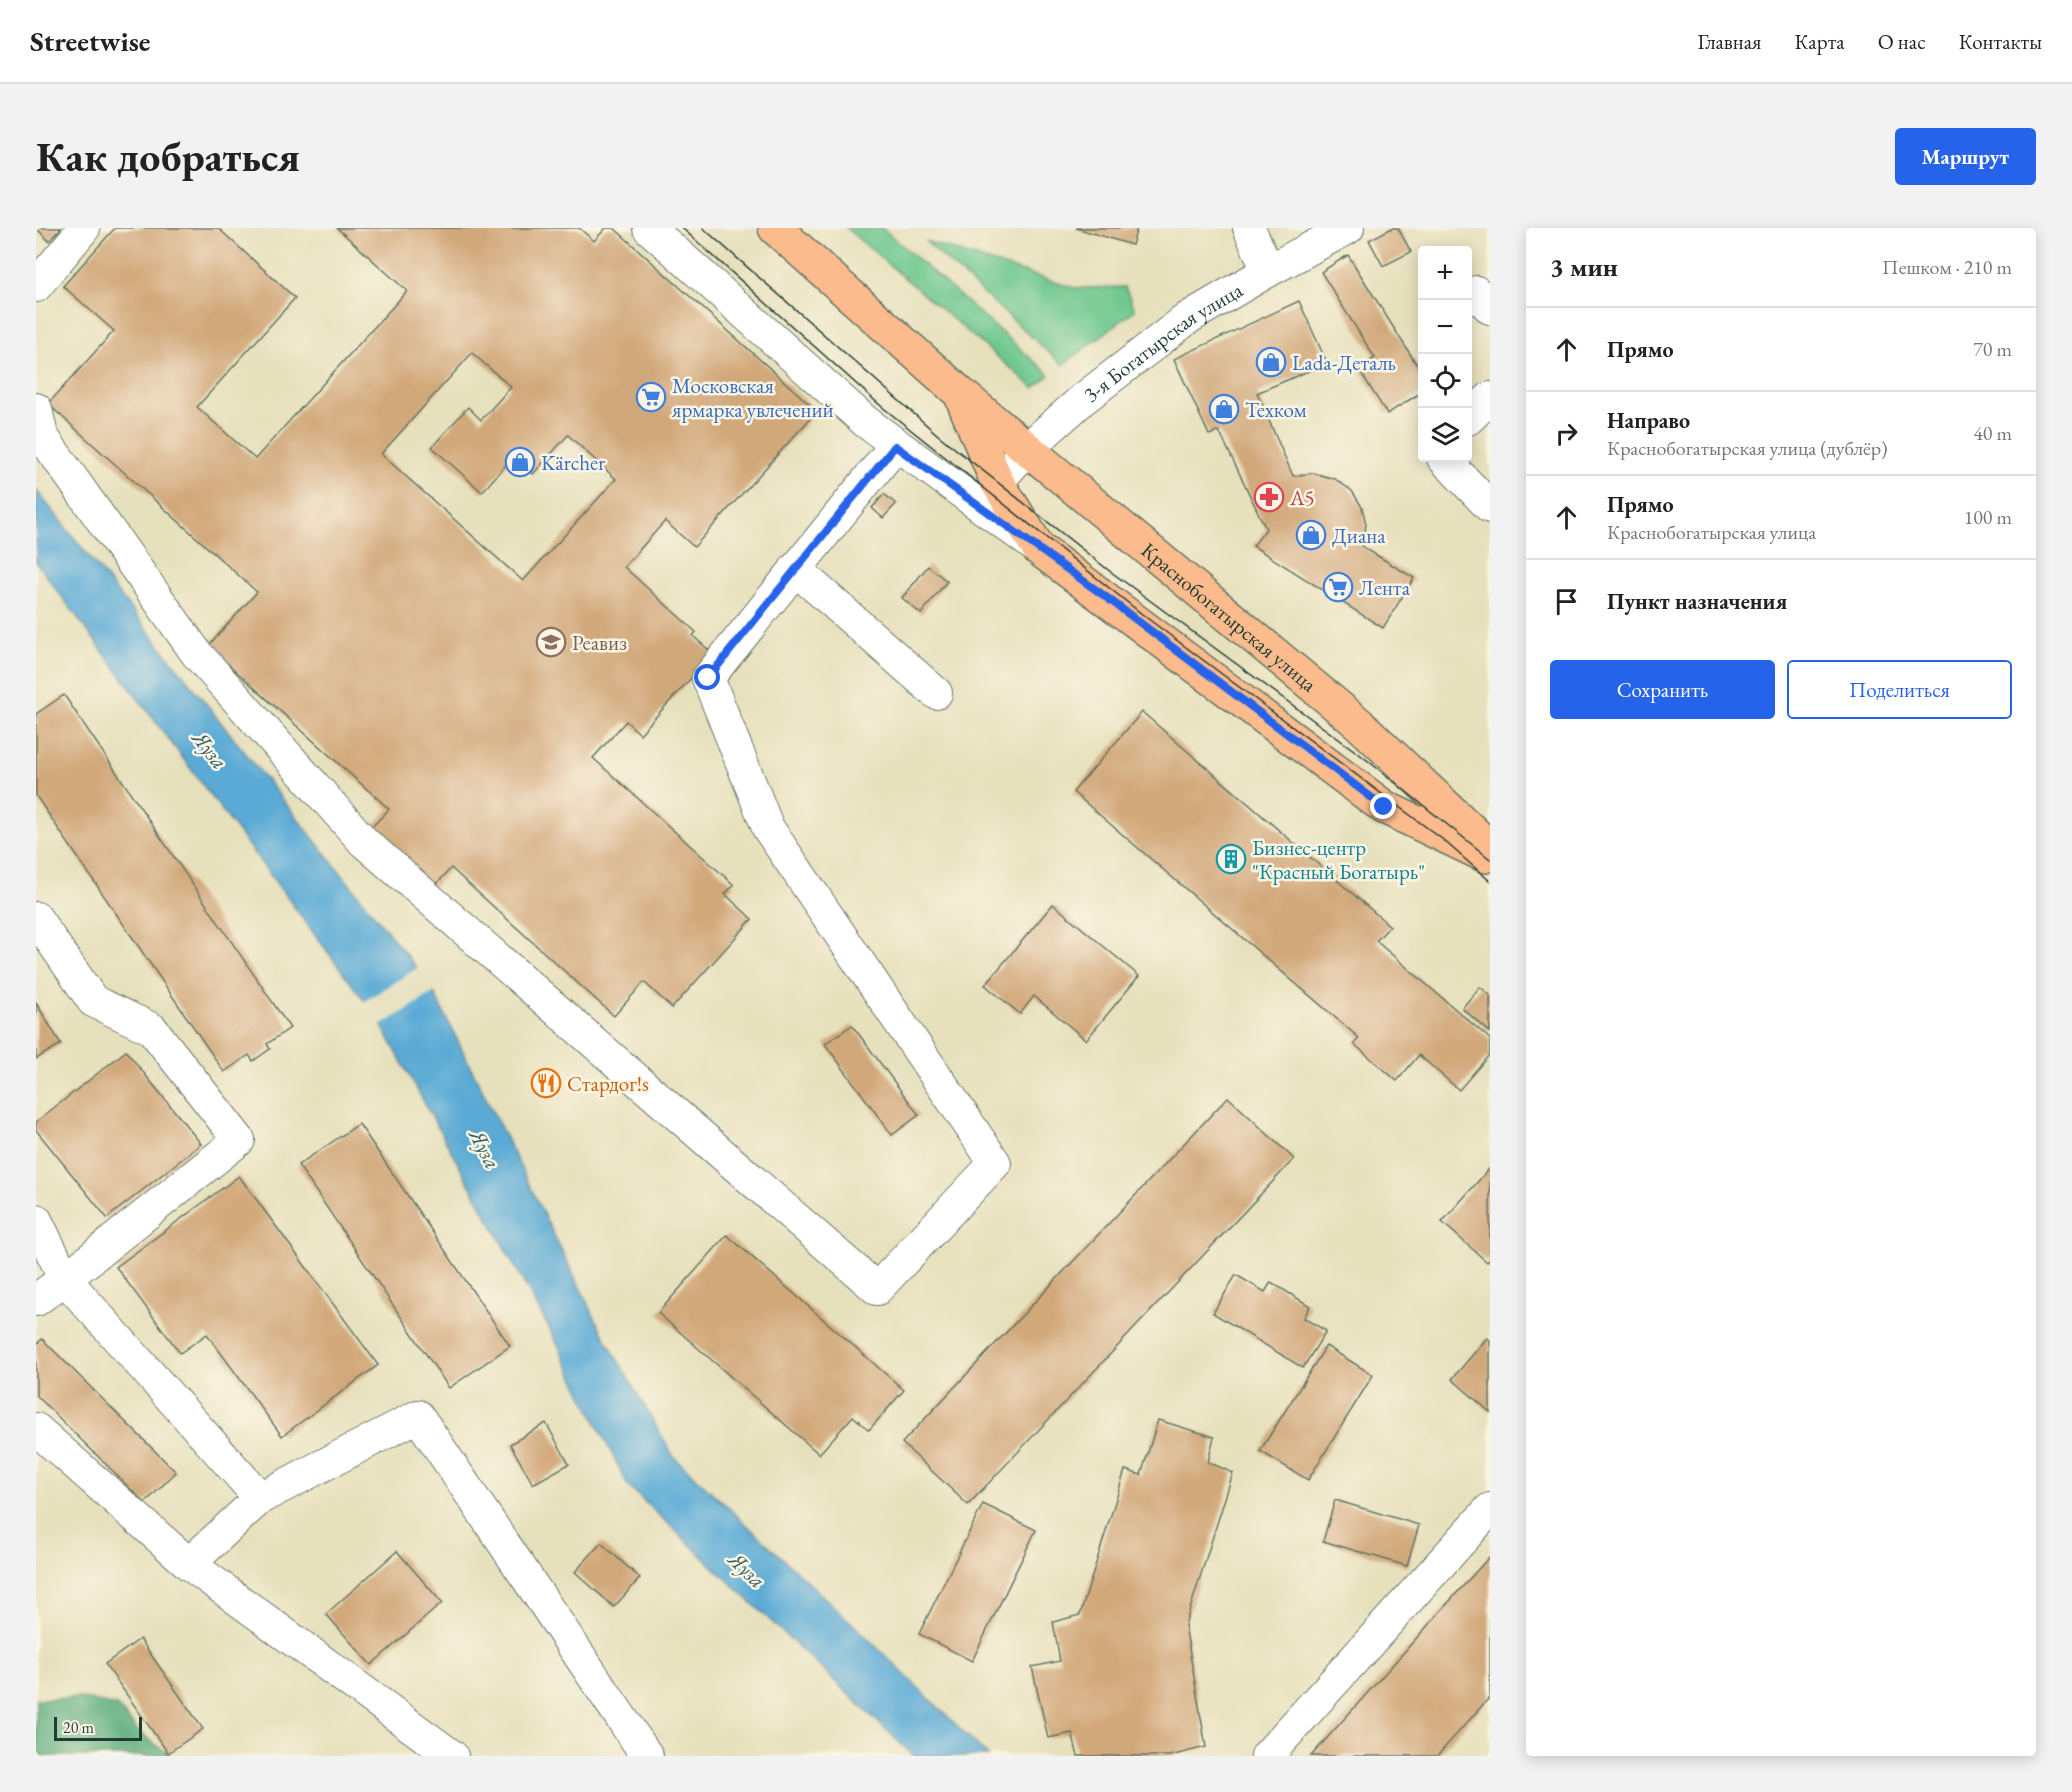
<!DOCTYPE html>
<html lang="ru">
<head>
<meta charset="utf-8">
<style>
	body { margin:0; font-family:"EB Garamond",serif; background:#f2f2f2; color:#222 }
	.controls { position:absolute; right:18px; top:18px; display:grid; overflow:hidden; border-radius:6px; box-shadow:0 3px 15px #0003 }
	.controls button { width:54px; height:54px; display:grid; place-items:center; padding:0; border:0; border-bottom:2px solid #e0e0e0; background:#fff; color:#222; font:30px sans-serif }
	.scale { position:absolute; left:18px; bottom:15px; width:88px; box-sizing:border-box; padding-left:6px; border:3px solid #1f3d34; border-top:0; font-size:16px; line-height:21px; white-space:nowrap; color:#1f3d34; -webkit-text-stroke:4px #fcf5e5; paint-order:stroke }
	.stop { position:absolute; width:18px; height:18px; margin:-14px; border:4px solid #2563eb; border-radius:50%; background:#fff }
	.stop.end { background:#2563eb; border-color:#fff; box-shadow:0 2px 6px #0008 }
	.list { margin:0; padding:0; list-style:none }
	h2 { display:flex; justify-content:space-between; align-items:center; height:78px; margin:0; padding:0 24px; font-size:26px }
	h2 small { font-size:20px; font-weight:400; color:#767676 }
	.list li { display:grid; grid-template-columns:39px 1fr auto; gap:18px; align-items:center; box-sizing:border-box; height:84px; padding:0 24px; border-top:2px solid #e0e0e0 }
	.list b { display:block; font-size:22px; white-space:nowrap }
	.list p { margin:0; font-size:20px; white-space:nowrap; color:#767676 }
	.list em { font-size:20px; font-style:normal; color:#767676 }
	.actions { display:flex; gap:12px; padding:18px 24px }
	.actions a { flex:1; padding:14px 0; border:2px solid #2563eb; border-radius:6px; text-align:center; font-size:21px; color:#2563eb }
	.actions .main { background:#2563eb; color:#fff }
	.icon { flex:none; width:33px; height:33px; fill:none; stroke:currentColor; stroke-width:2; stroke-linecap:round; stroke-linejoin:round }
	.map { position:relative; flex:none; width:1454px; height:1528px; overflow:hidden; border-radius:6px }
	header { display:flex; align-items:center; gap:36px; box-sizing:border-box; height:84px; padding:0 30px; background:#fff; border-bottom:2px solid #e0e0e0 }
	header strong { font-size:28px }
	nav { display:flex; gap:33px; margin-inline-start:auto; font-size:21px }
	.intro { display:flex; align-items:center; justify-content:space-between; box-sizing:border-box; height:144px; padding:0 36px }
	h1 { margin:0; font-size:42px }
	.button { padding:15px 27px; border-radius:6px; background:#2563eb; color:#fff; font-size:21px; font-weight:700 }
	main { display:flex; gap:36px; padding:0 36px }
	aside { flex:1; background:#fff; border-radius:6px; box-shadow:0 3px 15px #0003 }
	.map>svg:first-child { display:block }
</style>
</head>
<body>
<header>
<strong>Streetwise</strong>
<nav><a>Главная</a><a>Карта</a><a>О нас</a><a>Контакты</a></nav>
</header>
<div class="intro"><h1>Как добраться</h1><a class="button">Маршрут</a></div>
<main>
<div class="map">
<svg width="1454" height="1528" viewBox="0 0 1454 1528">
	<rect width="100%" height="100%" fill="#fcf5e5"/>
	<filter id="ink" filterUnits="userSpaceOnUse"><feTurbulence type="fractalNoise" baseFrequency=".0167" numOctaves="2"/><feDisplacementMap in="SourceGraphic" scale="12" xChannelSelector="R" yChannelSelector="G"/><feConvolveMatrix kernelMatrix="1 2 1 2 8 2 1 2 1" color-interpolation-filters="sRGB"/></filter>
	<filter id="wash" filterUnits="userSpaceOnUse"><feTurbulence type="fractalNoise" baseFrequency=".008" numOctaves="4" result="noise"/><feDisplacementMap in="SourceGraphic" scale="24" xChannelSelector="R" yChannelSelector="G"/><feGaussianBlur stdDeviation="1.35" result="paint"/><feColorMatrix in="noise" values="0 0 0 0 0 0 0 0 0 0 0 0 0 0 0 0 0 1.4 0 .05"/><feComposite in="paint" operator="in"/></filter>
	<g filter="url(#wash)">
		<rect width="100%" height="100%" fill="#e7e0bc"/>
		<g fill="#6ec88f" stroke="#468262" stroke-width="1.5">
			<polygon points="810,0 846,0 1014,147 998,160"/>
			<polygon points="889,13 1038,60 1089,59 1099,82 1027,137"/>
		</g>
		<polygon fill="#5aac7a" stroke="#3c7457" stroke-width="1.5" points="45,1470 81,1478 101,1502 135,1528 5,1528 0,1522 0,1471"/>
		<polygon fill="#5aaad5" stroke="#3c7484" stroke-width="1.5" points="0,262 394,757 567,1106 638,1229 820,1399 952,1528 878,1528 592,1258 519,1111 342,791 0,334"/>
		<polygon fill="#e7e0bc" points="383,739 400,763 343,799 326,775"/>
		<g id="blocks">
			<g fill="#d1a87a" fill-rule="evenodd">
				<polygon points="0,0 25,0 13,13"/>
				<path d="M79,0H182L259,70L161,179L219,231L371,63L301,0H543L558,13L570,0H578L781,183L658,319L629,293L588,339L660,404L657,408L677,426L604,506L590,493L557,530L698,657L689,666L716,691L636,780L608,754L578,788L415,640L397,660L333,602L353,581L172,418L221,364L12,176L78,103L27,58ZM436,125L475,159L445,192L432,179L396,219L446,264L478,228L497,246L532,207L580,251L487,353L345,226Z"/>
				<polygon points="1040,0 1101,0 1096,17"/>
				<polygon points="1356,0 1362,0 1375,24 1347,38 1333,12"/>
				<polygon points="1312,27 1386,145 1386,164 1351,186 1322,140 1339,130 1285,44"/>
				<polygon points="1263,73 1291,135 1221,165 1257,248 1277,245 1299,251 1316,263 1326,279 1330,296 1327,319 1378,350 1347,400 1217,318 1230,301 1183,203 1173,207 1138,131"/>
				<polygon points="848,266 860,276 847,290 836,280"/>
				<polygon points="892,338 911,353 885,386 866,370"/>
				<polygon points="28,467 254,800 231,816 234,821 217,833 213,827 188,844 0,568 0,486"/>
				<polygon points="1106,484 1354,698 1340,713 1454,811 1454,826 1423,862 1383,827 1361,853 1318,816 1323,810 1037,564"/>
				<polygon points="1017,676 1103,748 1050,812 998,768 984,786 949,757"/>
				<polygon points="1444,759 1454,767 1454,804 1426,780"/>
				<polygon points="0,775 25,816 0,831"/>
				<polygon points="816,797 883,887 856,907 789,816"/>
				<polygon points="90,823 165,916 71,990 0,902 0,894"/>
				<polygon points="1192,869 1258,931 932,1277 866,1215"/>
				<polygon points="323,896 474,1118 413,1160 262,937"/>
				<polygon points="1454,940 1454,1031 1451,1034 1406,994"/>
				<polygon points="203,948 342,1137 246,1208 171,1106 144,1125 80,1039"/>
				<polygon points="691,1007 868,1162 833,1202 817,1188 783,1226 622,1085"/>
				<polygon points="1200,1047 1229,1064 1235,1054 1274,1078 1268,1090 1290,1103 1267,1140 1177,1085"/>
				<polygon points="1451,1110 1454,1112 1454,1184 1416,1151"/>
				<polygon points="6,1111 140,1244 109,1275 0,1167 0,1117"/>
				<polygon points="1290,1118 1337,1147 1272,1252 1224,1223"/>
				<polygon points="1122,1192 1178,1209 1172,1234 1197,1245 1149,1397 1170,1519 1134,1528 1042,1528 1036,1505 1012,1510 996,1439 1024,1433 1017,1394 1044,1387 1089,1242 1105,1247"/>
				<polygon points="510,1195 533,1236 497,1256 474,1216"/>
				<polygon points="1299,1272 1383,1297 1371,1338 1287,1313"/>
				<polygon points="947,1276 1000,1302 936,1433 883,1406"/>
				<polygon points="565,1315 604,1350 578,1379 539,1344"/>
				<polygon points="361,1323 406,1375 335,1437 290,1386"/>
				<polygon points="1454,1328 1454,1469 1401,1528 1275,1528"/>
				<polygon points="104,1411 167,1501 132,1525 69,1436"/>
			</g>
		</g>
	</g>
	<g filter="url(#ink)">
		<use href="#blocks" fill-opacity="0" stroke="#657664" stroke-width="1.5"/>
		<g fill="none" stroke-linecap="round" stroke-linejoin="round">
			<g stroke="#657664" stroke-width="34">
				<g id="minor">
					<polyline points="613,0 830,194 1003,321"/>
					<polyline points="1213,0 1232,43"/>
					<polyline points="0,58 48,0"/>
					<polyline points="1432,71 1440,64 1454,80"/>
					<polyline points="0,181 6,208 161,426 328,614 841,1061 959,935 732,600 672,450 859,218"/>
					<polyline points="1432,191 1454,170"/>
					<polyline points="1407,230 1454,279"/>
					<path id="s1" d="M961,254L991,221L1047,171L1152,90L1232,43L1312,0"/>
					<polyline points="759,341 900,465"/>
					<polyline points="0,690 57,773 116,801 203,912 29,1051 224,1270"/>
					<polyline points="0,992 29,1051 0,1072"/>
					<polyline points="0,1201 153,1336 416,1528"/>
					<polyline points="153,1336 224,1270 382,1188 611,1528"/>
					<polyline points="1231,1528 1454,1281"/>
				</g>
			</g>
			<g stroke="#657664" stroke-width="36">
				<g id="major">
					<path id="s2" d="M739,0L925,166L1323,496L1454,620"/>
					<polyline points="926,170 961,254 1003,321 1348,579 1450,628"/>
				</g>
			</g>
			<use href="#minor" stroke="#fff" stroke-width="32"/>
			<use href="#major" stroke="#fbbb8c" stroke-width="33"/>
			<g stroke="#1f3d34" stroke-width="1.5">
				<polyline points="646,0 845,178 1111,390 1406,611 1454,653"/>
				<polyline points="667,0 902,207 1071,341 1326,528 1454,631"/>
			</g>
		</g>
	</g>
	<g fill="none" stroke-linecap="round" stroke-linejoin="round" filter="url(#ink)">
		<polyline stroke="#2563eb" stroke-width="8" points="672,450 859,218 1070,369 1348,579"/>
	</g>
	<defs>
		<g id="shop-ring" transform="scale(1.5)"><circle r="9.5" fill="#fcf5e5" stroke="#3f7fe0" stroke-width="1.5"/><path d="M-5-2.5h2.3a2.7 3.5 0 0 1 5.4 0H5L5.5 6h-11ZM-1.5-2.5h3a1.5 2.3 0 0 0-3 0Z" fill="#3f7fe0"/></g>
		<g id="supermarket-ring" transform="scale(1.5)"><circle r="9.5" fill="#fcf5e5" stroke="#3f7fe0" stroke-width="1.5"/><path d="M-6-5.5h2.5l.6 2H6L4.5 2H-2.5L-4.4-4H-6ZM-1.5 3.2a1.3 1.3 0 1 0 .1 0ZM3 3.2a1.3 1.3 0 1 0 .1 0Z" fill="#3f7fe0"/></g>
		<g id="pharmacy-ring" transform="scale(1.5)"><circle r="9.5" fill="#fcf5e5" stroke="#e0444e" stroke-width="1.5"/><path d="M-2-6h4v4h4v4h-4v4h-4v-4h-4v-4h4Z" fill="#e0444e"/></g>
		<g id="university-ring" transform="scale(1.5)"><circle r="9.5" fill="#fcf5e5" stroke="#8d6e63" stroke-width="1.5"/><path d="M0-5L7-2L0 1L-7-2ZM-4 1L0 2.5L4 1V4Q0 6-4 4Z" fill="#8d6e63"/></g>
		<g id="building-ring" transform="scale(1.5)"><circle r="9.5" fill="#fcf5e5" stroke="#0f9aa8" stroke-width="1.5"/><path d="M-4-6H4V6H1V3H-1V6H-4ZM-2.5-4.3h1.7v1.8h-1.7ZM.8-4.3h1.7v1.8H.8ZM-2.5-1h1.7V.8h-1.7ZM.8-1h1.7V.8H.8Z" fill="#0f9aa8"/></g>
		<g id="restaurant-ring" transform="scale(1.5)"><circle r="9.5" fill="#fcf5e5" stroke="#e8710a" stroke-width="1.5"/><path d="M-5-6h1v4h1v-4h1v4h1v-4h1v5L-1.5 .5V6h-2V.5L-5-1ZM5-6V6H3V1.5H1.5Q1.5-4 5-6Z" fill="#e8710a"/></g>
	</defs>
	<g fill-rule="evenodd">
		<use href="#shop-ring" x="1235" y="134"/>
		<use href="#supermarket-ring" x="615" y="169"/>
		<use href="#shop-ring" x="1188" y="181"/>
		<use href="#shop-ring" x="484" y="234"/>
		<use href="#pharmacy-ring" x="1233" y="269"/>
		<use href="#shop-ring" x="1275" y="307"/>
		<use href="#supermarket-ring" x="1302" y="359"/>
		<use href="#university-ring" x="515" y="414"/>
		<use href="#building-ring" x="1195" y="631"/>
		<use href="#restaurant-ring" x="510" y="855"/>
	</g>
	<g text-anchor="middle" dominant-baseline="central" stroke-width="5" stroke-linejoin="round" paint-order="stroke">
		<g font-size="21" fill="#1f3d34" stroke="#fcf5e5">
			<text stroke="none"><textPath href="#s1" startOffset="218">3-я Богатырская улица</textPath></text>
			<text stroke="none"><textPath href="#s2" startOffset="598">Краснобогатырская улица</textPath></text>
		</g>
		<g font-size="21" fill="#366cbe" stroke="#fcf5e5" text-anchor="start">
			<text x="1256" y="134">Lada-Деталь</text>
			<text x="636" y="157">Московская<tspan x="636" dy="24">ярмарка увлечений</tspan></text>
			<text x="1209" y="181">Техком</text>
			<text x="505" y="234">Kärcher</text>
			<text x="1296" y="307">Диана</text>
			<text x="1323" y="359">Лента</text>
		</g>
		<g font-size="21" fill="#be3a42" stroke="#fcf5e5" text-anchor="start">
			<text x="1254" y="269">А5</text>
		</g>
		<g font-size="21" fill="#785e54" stroke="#fcf5e5" text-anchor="start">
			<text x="536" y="414">Реавиз</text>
		</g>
		<g font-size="21" fill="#0d838f" stroke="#fcf5e5" text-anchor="start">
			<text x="1216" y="619">Бизнес-центр<tspan x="1216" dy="24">"Красный Богатырь"</tspan></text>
		</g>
		<g font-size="21" fill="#c56008" stroke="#fcf5e5" text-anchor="start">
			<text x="531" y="855">Стардог!s</text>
		</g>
		<g font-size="22" font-style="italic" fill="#315e64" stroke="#fcf5e5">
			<text transform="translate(174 522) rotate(52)">Яуза</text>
			<text transform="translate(449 921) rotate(63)">Яуза</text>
			<text transform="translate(711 1342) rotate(44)">Яуза</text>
		</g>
	</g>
</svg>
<div class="controls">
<button>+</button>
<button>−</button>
<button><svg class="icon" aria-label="locate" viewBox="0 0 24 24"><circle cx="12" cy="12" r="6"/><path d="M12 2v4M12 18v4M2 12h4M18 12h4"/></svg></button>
<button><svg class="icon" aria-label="layers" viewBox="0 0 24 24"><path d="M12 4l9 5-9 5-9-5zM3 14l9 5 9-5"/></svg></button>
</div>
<div class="scale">20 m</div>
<div class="stop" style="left:672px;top:450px"></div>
<div class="stop end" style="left:1348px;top:579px"></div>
</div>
<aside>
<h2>3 мин<small>Пешком · 210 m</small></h2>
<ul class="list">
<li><svg class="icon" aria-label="ahead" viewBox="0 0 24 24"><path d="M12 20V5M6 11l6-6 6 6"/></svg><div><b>Прямо</b></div><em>70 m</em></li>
<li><svg class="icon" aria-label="right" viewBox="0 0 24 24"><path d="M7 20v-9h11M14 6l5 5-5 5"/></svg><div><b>Направо</b><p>Краснобогатырская улица (дублёр)</p></div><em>40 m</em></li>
<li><svg class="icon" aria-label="ahead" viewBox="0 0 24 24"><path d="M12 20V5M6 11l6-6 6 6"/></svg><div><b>Прямо</b><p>Краснобогатырская улица</p></div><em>100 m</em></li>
<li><svg class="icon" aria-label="arrive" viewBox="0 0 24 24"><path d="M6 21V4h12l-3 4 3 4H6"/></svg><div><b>Пункт назначения</b></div></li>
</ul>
<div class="actions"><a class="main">Сохранить</a><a>Поделиться</a></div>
</aside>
</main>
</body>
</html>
